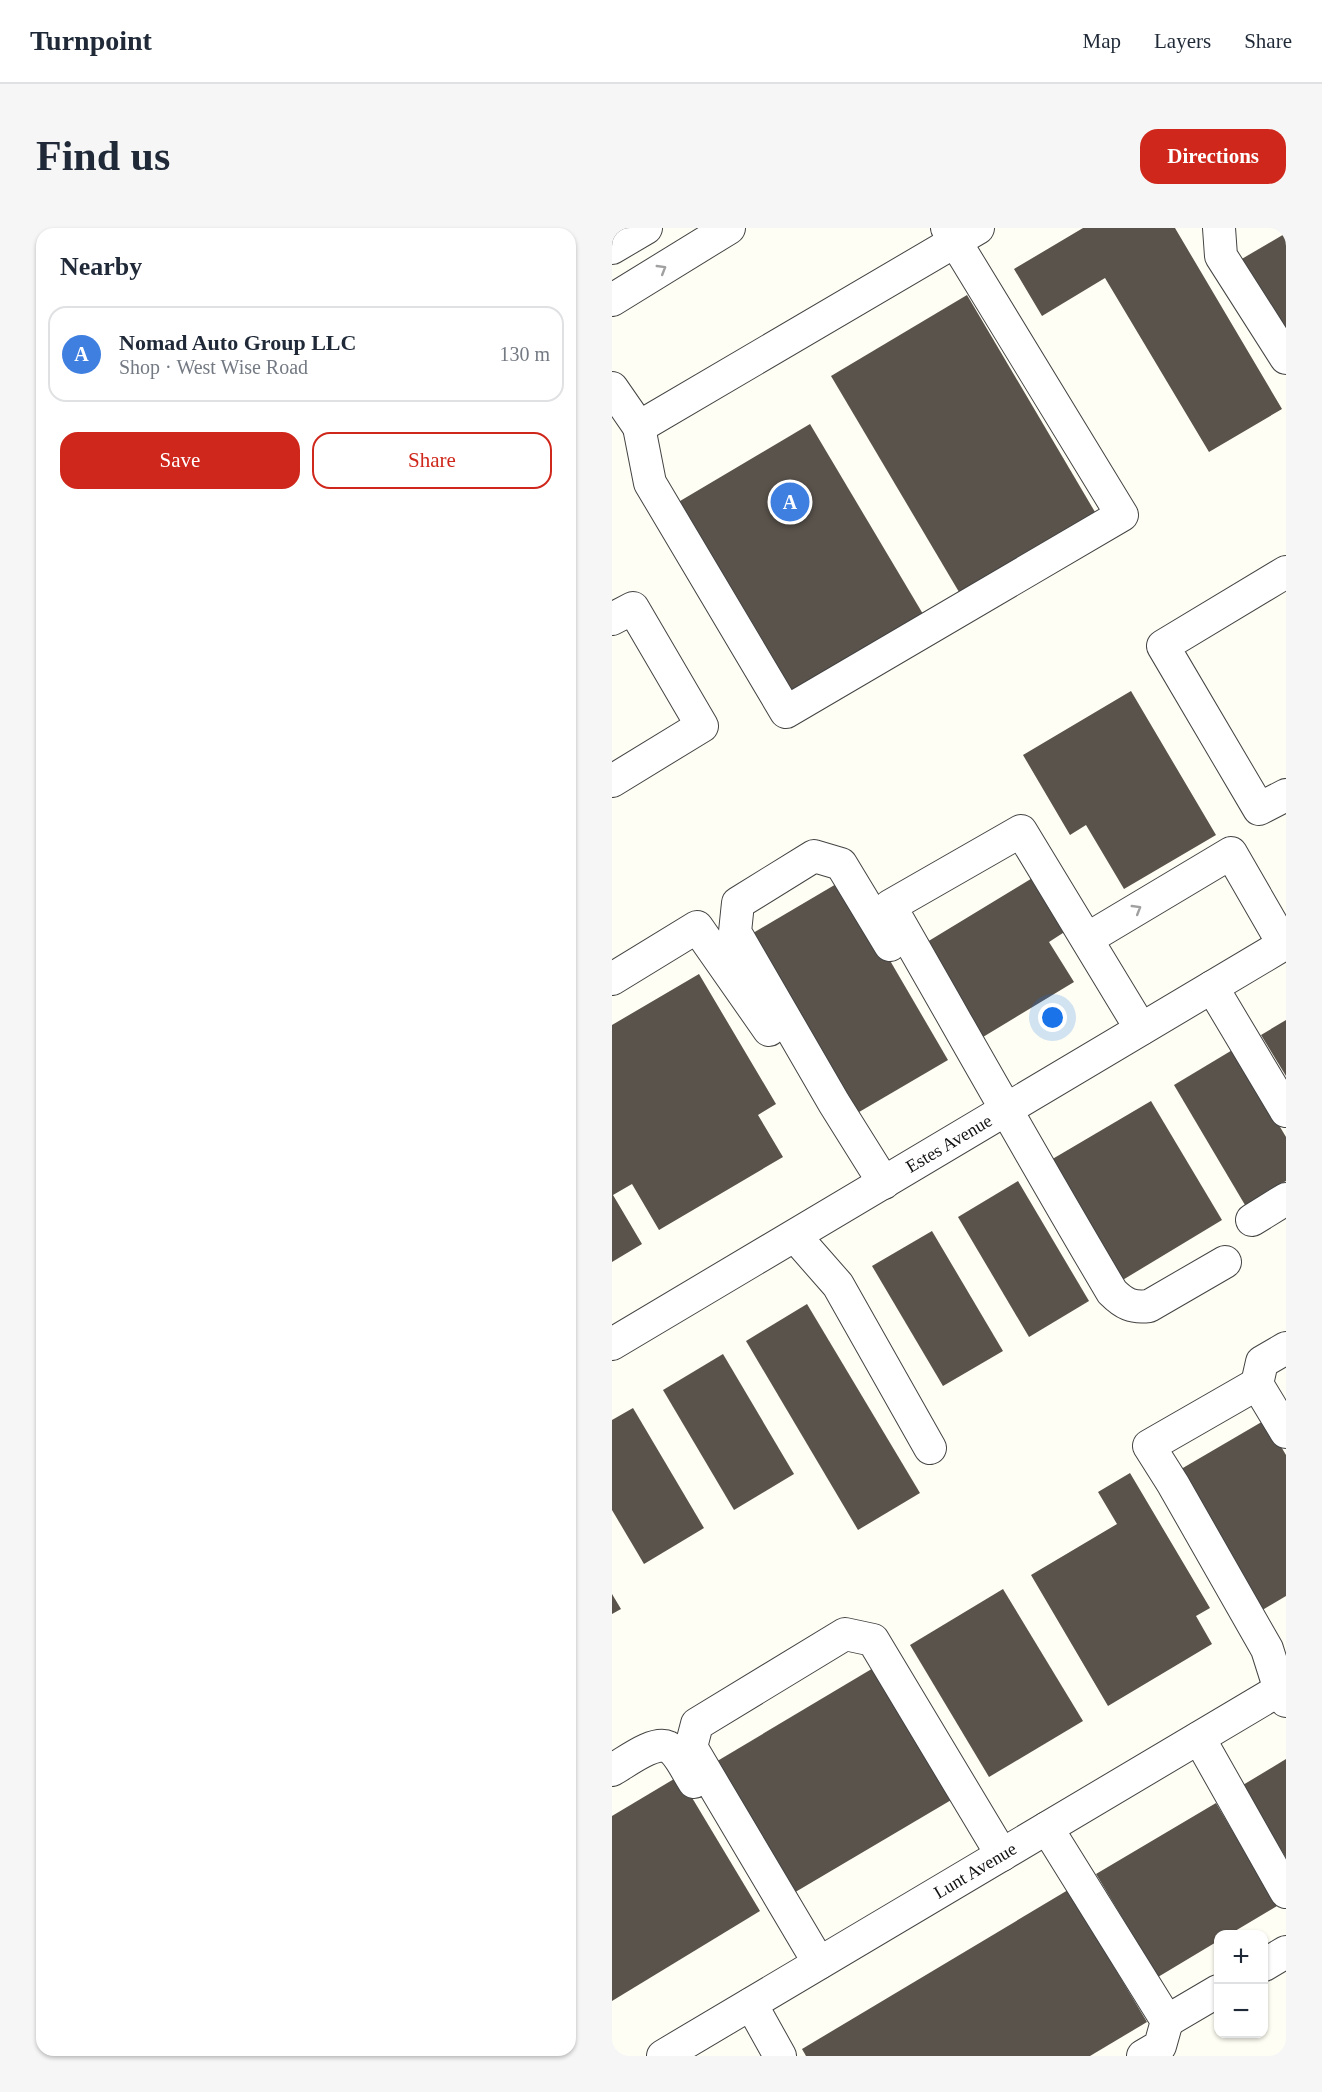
<!DOCTYPE html>
<html lang="en">
<head>
<meta charset="utf-8">
<style>
	body { margin:0; font-family:"Times New Roman",serif; background:#f6f6f7; color:#1f2937 }
	.controls { position:absolute; right:18px; bottom:18px; display:grid; overflow:hidden; border-radius:12px; box-shadow:0 2px 4px #0004 }
	.controls button { width:54px; height:54px; display:grid; place-items:center; padding:0; border:0; border-bottom:2px solid #e0e1e3; background:#fff; color:#1f2937; font:30px sans-serif }
	.you { position:absolute; left:441px; top:790px; width:21px; height:21px; margin:-15px; border:4px solid #fff; border-radius:50%; background:#1a73e8; box-shadow:0 0 0 9px #1a73e833 }
	.badge { display:grid; place-items:center; width:39px; height:39px; border-radius:50%; background:#cf271b; color:#fff; font-size:20px; font-weight:700 }
	.pin { position:absolute; translate:-50% -50%; border:3px solid #fff; box-shadow:0 2px 6px #0006 }
	.list { margin:0; padding:0; list-style:none }
	h2 { display:flex; justify-content:space-between; align-items:center; height:78px; margin:0; padding:0 24px; font-size:26px }
	h2 small { font-size:20px; font-weight:400; color:#747a83 }
	.list li { display:grid; grid-template-columns:39px 1fr auto; gap:18px; align-items:center; box-sizing:border-box; height:96px; margin:0 12px 12px; padding:0 12px; border:2px solid #e0e1e3; border-radius:18px }
	.list b { display:block; font-size:22px; white-space:nowrap }
	.list p { margin:0; font-size:20px; white-space:nowrap; color:#747a83 }
	.list em { font-size:20px; font-style:normal; color:#747a83 }
	.actions { display:flex; gap:12px; padding:18px 24px }
	.actions a { flex:1; padding:14px 0; border:2px solid #cf271b; border-radius:18px; text-align:center; font-size:21px; color:#cf271b }
	.actions .main { background:#cf271b; color:#fff }
	.map { position:relative; flex:none; width:674px; height:1828px; overflow:hidden; border-radius:18px }
	header { display:flex; align-items:center; gap:36px; box-sizing:border-box; height:84px; padding:0 30px; background:#fff; border-bottom:2px solid #e0e1e3 }
	header strong { font-size:28px }
	nav { display:flex; gap:33px; margin-inline-start:auto; font-size:21px }
	.intro { display:flex; align-items:center; justify-content:space-between; box-sizing:border-box; height:144px; padding:0 36px }
	h1 { margin:0; font-size:42px }
	.button { padding:15px 27px; border-radius:18px; background:#cf271b; color:#fff; font-size:21px; font-weight:700 }
	main { display:flex; gap:36px; padding:0 36px }
	aside { flex:1; background:#fff; border-radius:18px; box-shadow:0 2px 4px #0004 }
	.map>svg:first-child { display:block }
</style>
</head>
<body>
<header>
<strong>Turnpoint</strong>
<nav><a>Map</a><a>Layers</a><a>Share</a></nav>
</header>
<div class="intro"><h1>Find us</h1><a class="button">Directions</a></div>
<main>
<aside>
<h2>Nearby<small></small></h2>
<ul class="list">
<li><span class="badge" style="background:#3f7fe0">A</span><div><b>Nomad Auto Group LLC</b><p>Shop · West Wise Road</p></div><em>130 m</em></li>
</ul>
<div class="actions"><a class="main">Save</a><a>Share</a></div>
</aside>
<div class="map">
<svg width="674" height="1828" viewBox="0 0 674 1828">
	<rect width="100%" height="100%" fill="#fffef4"/>
	<g fill="#5a534c">
		<polygon points="471,0 563,0 670,181 597,224 493,50 430,88 402,41"/>
		<polygon points="674,5 674,110 628,32"/>
		<polygon points="355,67 483,284 347,364 219,148"/>
		<polygon points="198,196 311,386 176,466 63,276"/>
		<polygon points="519,463 604,607 512,661 474,597 458,607 411,527"/>
		<polygon points="422,649 454,703 437,714 462,754 371,809 315,714"/>
		<polygon points="231,652 336,832 242,887 136,708"/>
		<polygon points="87,746 164,876 146,887 171,929 47,1002 20,956 1,967 30,1016 0,1034 0,797"/>
		<polygon points="674,792 674,848 649,807"/>
		<polygon points="622,821 674,909 674,953 633,977 562,857"/>
		<polygon points="539,873 610,992 504,1056 432,936"/>
		<polygon points="406,953 477,1073 417,1109 346,989"/>
		<polygon points="320,1003 391,1123 331,1158 260,1038"/>
		<polygon points="195,1076 308,1265 246,1302 134,1113"/>
		<polygon points="111,1126 182,1246 122,1282 51,1162"/>
		<polygon points="21,1180 92,1300 32,1336 0,1282 0,1192"/>
		<polygon points="653,1192 674,1227 674,1368 647,1384 564,1244"/>
		<polygon points="518,1245 598,1380 584,1388 600,1416 496,1478 419,1347 505,1296 486,1264"/>
		<polygon points="391,1361 471,1493 377,1549 298,1417"/>
		<polygon points="0,1366 9,1381 0,1386"/>
		<polygon points="268,1436 346,1568 180,1666 102,1535"/>
		<polygon points="674,1531 674,1630 631,1557"/>
		<polygon points="67,1548 148,1683 0,1773 0,1588"/>
		<polygon points="604,1575 665,1678 618,1706 606,1706 606,1713 546,1749 484,1646"/>
		<polygon points="456,1662 535,1794 478,1828 194,1828 190,1821"/>
	</g>
	<g fill="none" stroke-linecap="round" stroke-linejoin="round">
		<g stroke="#444" stroke-width="34">
			<g id="minor">
				<polyline points="607,0 609,28 674,130"/>
				<polyline points="0,20 34,0"/>
				<polyline points="0,72 117,0"/>
				<polyline points="0,160 27,199 366,0"/>
				<polyline points="27,199 38,255 174,484 510,287 335,0"/>
				<polyline points="674,344 551,418 647,581 674,567"/>
				<polyline points="0,391 21,380 90,498 0,553"/>
				<polyline points="475,711 619,625 672,717"/>
				<polyline points="0,751 85,699 157,802"/>
				<polyline points="600,759 674,883"/>
				<path d="M529,801L409,603L278,678C352,807 424,936 500,1064C512,1076 520,1080 537,1078L613,1034"/>
				<polyline points="272,955 222,875 123,704 126,675 202,628 229,636 278,717"/>
				<polyline points="640,992 674,971"/>
				<polyline points="183,1008 226,1057 318,1220"/>
				<path id="s1" d="M0,1116L674,715"/>
				<polyline points="674,1120 650,1134 645,1156 674,1204"/>
				<polyline points="645,1156 537,1218 561,1256 655,1421 668,1462 674,1473"/>
				<polyline points="587,1510 674,1664"/>
				<path d="M0,1542C13,1535 42,1512 56,1519C67,1524 75,1544 82,1554"/>
				<polyline points="435,1600 555,1793 548,1818 531,1828"/>
				<polyline points="207,1735 79,1519 85,1496 233,1406 261,1412 390,1627"/>
				<polyline points="652,1737 674,1724"/>
				<polyline points="139,1776 168,1828"/>
				<polyline points="555,1793 606,1763"/>
				<path id="s2" d="M51,1828L674,1458"/>
			</g>
		</g>
		<use href="#minor" stroke="#fff" stroke-width="32"/>
	</g>
	<defs><path id="oneway-chevron" d="M-2-3.5L2.5 0L-2 3.5" fill="none" stroke-width="1.6" stroke-linecap="round" stroke-linejoin="round" transform="scale(1.5)"/></defs>
	<g stroke="#a0a0a0">
		<use href="#oneway-chevron" transform="translate(50 41) rotate(-31)"/>
		<use href="#oneway-chevron" transform="translate(525 681) rotate(-31)"/>
	</g>
	<g text-anchor="middle" dominant-baseline="central" stroke-width="6" stroke-linejoin="round" paint-order="stroke">
		<g font-size="18" fill="#111" stroke="#fff">
			<text stroke="none"><textPath href="#s1" startOffset="392">Estes Avenue</textPath></text>
			<text stroke="none"><textPath href="#s2" startOffset="363">Lunt Avenue</textPath></text>
		</g>
	</g>
</svg>
<div class="controls">
<button>+</button>
<button>−</button>
</div>
<div class="you"></div>
<div class="pin badge" style="left:178px;top:274px;background:#3f7fe0">A</div>
</div>
</main>
</body>
</html>
